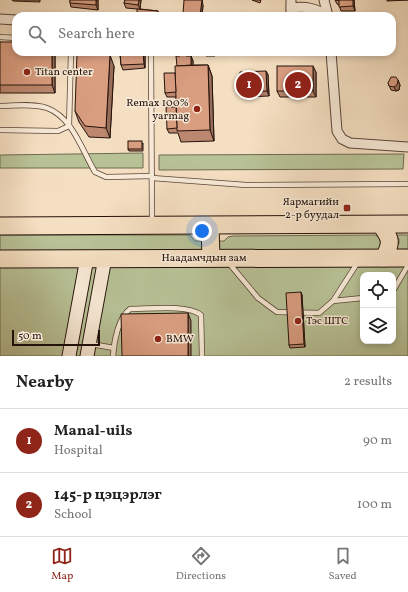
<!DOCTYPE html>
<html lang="en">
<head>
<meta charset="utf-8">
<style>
	body { margin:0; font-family:Vollkorn,serif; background:#f2f2f2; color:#222 }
	.controls { position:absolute; right:12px; bottom:12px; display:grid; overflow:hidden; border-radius:8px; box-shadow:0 2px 6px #0003 }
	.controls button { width:36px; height:36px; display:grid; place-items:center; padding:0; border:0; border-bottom:1px solid #e0e0e0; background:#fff; color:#222; font:20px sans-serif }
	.scale { position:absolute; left:12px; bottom:10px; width:88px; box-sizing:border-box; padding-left:4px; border:2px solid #24120b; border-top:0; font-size:11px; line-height:14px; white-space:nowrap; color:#24120b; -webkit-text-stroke:3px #f8ead7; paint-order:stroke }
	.you { position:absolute; left:202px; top:231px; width:14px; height:14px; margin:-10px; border:3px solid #fff; border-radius:50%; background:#1a73e8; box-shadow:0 0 0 6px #1a73e833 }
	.badge { display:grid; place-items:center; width:26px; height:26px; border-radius:50%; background:#8f2418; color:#fff; font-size:13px; font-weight:700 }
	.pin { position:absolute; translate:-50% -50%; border:2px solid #fff; box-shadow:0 1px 4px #0006 }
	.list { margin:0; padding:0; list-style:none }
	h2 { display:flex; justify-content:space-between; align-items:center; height:52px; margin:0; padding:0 16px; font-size:17px }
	h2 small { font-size:13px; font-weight:400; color:#767676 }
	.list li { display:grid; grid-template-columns:26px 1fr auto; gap:12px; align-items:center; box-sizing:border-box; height:64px; padding:0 16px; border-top:1px solid #e0e0e0 }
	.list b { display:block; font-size:15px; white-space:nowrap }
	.list p { margin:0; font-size:13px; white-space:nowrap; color:#767676 }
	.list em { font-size:13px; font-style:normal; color:#767676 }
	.icon { flex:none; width:22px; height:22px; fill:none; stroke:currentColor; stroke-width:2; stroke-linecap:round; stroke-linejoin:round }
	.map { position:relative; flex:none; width:408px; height:356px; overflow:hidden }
	.search { position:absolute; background:#fff; box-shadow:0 2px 6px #0003; left:12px; right:12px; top:12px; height:44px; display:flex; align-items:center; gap:10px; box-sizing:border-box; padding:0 14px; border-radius:12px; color:#767676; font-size:15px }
	.sheet { height:180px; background:#fff }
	nav { display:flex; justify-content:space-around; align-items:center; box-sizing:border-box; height:56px; border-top:1px solid #e0e0e0; background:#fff; font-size:11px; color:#767676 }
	nav a { display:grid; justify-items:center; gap:2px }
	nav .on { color:#8f2418 }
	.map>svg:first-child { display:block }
</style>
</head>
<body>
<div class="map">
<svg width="408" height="356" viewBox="0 0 408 356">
	<rect width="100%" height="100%" fill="#f5dfc2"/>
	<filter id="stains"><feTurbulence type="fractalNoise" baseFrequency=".005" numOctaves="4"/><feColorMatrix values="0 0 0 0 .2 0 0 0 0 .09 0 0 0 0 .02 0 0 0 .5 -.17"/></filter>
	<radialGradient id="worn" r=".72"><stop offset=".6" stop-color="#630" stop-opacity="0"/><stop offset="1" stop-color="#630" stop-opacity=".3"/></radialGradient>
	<g fill="#b8c297" stroke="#6e6a51" fill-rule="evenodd">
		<polygon points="143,153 143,168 0,168 0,155"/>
		<polygon points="404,154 403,169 159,170 159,155"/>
		<path d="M0,235H190L195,241H224L228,237L233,236L375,235L379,237L381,244H399V239L396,235H408V356H0ZM363,275H393V341H363Z"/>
	</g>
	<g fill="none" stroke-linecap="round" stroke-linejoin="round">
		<g stroke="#584539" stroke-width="6">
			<g id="lane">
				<polyline points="0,37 16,38"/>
				<polyline points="151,52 152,222"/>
				<path d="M0,106C14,106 33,103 47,108C72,117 82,150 95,172L106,177L152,176"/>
				<polyline points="69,126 71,52"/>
				<polyline points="0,130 58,131 69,126"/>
				<polyline points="152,178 246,185 408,184"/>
				<polyline points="228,262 258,298 277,312 319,313 333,301 363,298"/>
				<polyline points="393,291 408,265"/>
				<polyline points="333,301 358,262"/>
				<polyline points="91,344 114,348"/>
				<path d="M113,356C114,342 118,318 130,309C148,309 188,304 201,315L202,356"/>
			</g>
		</g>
		<g stroke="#584539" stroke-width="11">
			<g id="street">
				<polyline points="324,0 328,16"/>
				<path d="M291,8C306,6 315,8 328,16"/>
				<polyline points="291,16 291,0"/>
				<polyline points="0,19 16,20"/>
				<polyline points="331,52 337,131 342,139 350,143 408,147"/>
			</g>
		</g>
		<g stroke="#24120b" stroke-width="15">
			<g id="secondary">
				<polyline points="69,356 87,258"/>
				<polyline points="87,356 105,258"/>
			</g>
		</g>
		<g stroke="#24120b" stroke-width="19">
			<g id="highway">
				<path d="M381,225C391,239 392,242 384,258"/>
				<polyline points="0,226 408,224"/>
				<polyline points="210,226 211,258"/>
				<polyline points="0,259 408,258"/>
			</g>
		</g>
		<use href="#lane" stroke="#f8ead7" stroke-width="4.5"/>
		<use href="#street" stroke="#f8ead7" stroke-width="9"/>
		<use href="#secondary" stroke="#f8ead7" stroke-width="13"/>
		<use href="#highway" stroke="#f5dfc2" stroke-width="17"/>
	</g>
	<g fill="#bb876e" stroke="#24120b">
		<polygon points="12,0 40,0 40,2 13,1"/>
		<polygon points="70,0 98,0 98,10 71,7 70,3"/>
		<polygon points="125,0 141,0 140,9 158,11 159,15 137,9 126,8 124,3"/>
		<polygon points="252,0 261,0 260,3"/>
		<polygon points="335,0 354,0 355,11 341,11 339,5 337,4"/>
		<polygon points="387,0 408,0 387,1"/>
		<polygon points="203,5 202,16 184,16 183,14"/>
		<polygon points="0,42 55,52 55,93 0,93"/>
		<polygon points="111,52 143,52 145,55 145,68 123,70 121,65 120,55 112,55"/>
		<polygon points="205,52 215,52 215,56 206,56"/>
		<polygon points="187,56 191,56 193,61 193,65 208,65 212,76 214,141 181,142 178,133 169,133 167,129 176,109 176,97 167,97 165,93 175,73"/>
		<polygon points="114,66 110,138 89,137 79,122 75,111"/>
		<polygon points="266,71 268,75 269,96 243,97 241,93"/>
		<polygon points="316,72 316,97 280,97 277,91"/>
		<polygon points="398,80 400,85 399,90 396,91 391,90 388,83"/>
		<polygon points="143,143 143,151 129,151 128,149"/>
		<polygon points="301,292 302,295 305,347 290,348 289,345"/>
	</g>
	<g fill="#986e5a" stroke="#24120b">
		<polygon points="96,0 98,0 98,10 96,5"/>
		<polygon points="139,0 141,0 140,9 138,5"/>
		<polygon points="202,0 203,5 202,16 200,16"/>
		<polygon points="353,0 354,0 355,11 353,6"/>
		<polygon points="52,52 55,52 55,93 52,85"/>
		<polygon points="143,52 145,55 145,68 144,64"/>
		<polygon points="110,55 114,66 110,138 106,128"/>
		<polygon points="191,56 193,61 193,74 191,69"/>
		<polygon points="208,65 212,76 214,141 210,130"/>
		<polygon points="313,66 316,72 316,97 313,91"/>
		<polygon points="266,71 268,75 269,96 267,91"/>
		<polygon points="398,80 400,85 399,90 396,91 394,87"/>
		<polygon points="301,292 302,295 305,347 304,344"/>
		<polygon points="188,313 191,321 191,356 188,356"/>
	</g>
	<g fill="#d99d80" stroke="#24120b">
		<polygon points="70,0 96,0 96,5 70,3"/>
		<polygon points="125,0 139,0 138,5 124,3"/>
		<polygon points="184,0 202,0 200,16 183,14"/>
		<polygon points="336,0 353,0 353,6 339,7 339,0"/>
		<polygon points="137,9 158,11 157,16 137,16"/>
		<polygon points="0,42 16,42 16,52 52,52 52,85 0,85"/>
		<polygon points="120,52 143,52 144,64 121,65"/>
		<rect x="205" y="52" width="9" height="1"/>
		<polygon points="180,53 186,53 186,56 191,56 191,65 177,66 176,56 180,56"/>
		<polygon points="77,54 110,55 106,128 85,126 75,111"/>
		<polygon points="208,65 210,130 177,131 175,66"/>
		<rect x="277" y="66" width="36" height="25"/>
		<polygon points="266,71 267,91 241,93 240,72"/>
		<polygon points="164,73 175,73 176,92 165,93"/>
		<polygon points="391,77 396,77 398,80 397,85 394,87 389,86 388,83"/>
		<polygon points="166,107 176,107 177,128 167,129"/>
		<rect x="128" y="141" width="14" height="8"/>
		<polygon points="301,292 304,344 289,345 286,293"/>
		<polygon points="188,313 188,356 122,356 121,314"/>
	</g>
	<g fill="#8f2418" stroke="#f8ead7" stroke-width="1.5">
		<circle cx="27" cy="72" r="4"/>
		<circle cx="197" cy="109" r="4"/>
		<rect x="343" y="204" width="8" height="8" rx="2"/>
		<circle cx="298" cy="321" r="4"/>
		<circle cx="158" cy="339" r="4"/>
	</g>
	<g text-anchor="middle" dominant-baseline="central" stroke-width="3" stroke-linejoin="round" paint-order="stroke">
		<g font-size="11" fill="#24120b" stroke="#f8ead7" text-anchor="start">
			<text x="35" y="72">Titan center</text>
			<text x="189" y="103" text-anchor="end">Remax 100%<tspan x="189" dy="13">yarmag</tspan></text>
			<text x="339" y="202" text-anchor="end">Яармагийн<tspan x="339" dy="13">2-р буудал</tspan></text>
			<text x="306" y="321">Тэс ШТС</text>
			<text x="166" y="339">BMW</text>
		</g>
		<g font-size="11" fill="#24120b" stroke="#f8ead7">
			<text x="204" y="258">Наадамчдын зам</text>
		</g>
	</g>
	<rect width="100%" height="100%" filter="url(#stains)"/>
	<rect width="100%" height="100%" fill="url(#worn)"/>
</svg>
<div class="controls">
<button><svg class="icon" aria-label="locate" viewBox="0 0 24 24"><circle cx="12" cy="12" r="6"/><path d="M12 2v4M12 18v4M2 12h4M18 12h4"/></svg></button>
<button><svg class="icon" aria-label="layers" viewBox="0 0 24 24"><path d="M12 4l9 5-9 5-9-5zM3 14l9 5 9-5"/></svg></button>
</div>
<div class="scale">50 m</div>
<div class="you"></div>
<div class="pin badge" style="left:249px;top:85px">1</div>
<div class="pin badge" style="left:298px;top:85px">2</div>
<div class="search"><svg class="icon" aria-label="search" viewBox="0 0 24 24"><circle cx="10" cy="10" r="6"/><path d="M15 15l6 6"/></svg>Search here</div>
</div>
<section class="sheet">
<h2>Nearby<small>2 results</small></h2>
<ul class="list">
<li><span class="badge">1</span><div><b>Manal-uils</b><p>Hospital</p></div><em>90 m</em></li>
<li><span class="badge">2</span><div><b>145-р цэцэрлэг</b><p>School</p></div><em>100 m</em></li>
</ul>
</section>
<nav>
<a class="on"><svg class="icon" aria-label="map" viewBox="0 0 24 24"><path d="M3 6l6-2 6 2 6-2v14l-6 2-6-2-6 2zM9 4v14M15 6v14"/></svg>Map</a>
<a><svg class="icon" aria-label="directions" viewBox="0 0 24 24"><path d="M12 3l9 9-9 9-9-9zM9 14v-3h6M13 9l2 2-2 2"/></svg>Directions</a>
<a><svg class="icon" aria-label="saved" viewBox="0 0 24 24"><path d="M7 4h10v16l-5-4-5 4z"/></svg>Saved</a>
</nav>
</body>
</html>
